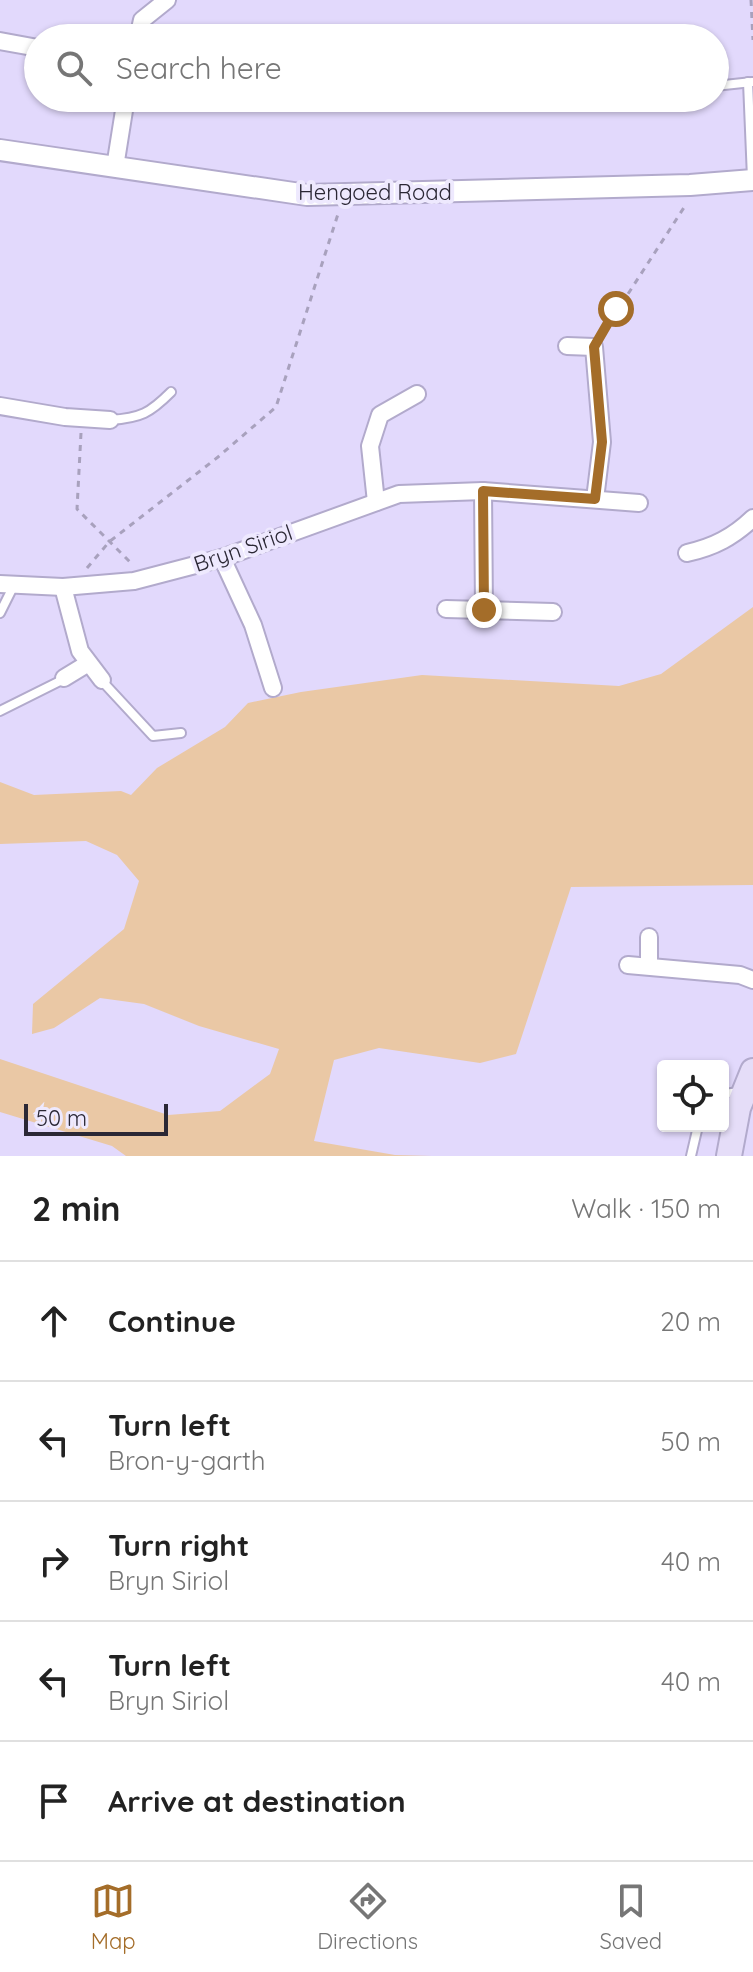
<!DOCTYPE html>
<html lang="en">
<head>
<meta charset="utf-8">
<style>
	body { margin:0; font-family:Quicksand,sans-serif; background:#f6f6f6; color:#222 }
	.controls { position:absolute; right:24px; bottom:24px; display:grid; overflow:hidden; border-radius:8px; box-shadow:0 2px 6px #0004 }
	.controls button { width:72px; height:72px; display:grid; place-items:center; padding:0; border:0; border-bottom:2px solid #e0e0e0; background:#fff; color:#222; font:40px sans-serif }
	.scale { position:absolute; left:24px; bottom:20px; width:144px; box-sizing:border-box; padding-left:8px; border:4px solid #2b2835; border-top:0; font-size:22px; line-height:28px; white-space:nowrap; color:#2b2835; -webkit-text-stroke:6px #eee9fe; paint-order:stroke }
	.stop { position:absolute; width:24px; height:24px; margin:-18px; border:6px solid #a46d29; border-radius:50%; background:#fff }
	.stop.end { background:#a46d29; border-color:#fff; box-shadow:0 2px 8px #0008 }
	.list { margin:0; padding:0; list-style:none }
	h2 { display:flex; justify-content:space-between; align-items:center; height:104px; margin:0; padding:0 32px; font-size:34px }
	h2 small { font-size:26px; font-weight:400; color:#767676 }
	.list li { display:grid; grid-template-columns:52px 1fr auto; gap:24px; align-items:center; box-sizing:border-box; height:120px; padding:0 32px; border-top:2px solid #e0e0e0 }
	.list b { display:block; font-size:30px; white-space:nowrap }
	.list p { margin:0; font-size:26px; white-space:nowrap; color:#767676 }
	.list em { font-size:26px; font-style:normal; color:#767676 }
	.icon { flex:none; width:44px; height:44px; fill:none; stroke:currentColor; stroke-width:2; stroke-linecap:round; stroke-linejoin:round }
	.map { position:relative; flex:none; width:753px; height:1156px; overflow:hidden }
	.search { position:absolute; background:#fff; box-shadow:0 2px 6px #0004; left:24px; right:24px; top:24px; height:88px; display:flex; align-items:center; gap:20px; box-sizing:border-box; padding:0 28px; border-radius:44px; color:#767676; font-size:30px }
	.sheet { height:704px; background:#fff }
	nav { display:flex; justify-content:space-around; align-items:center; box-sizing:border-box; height:112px; border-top:2px solid #e0e0e0; background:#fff; font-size:22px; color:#767676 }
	nav a { display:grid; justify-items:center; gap:4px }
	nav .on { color:#a46d29 }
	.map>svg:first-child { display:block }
</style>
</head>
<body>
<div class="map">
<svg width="753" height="1156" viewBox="0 0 753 1156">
	<rect width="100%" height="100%" fill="#e2d9fc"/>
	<polygon fill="#eac8a5" points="753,607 753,885 571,887 516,1054 480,1063 379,1048 334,1060 314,1141 395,1155 432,1156 126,1156 112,1146 0,1112 0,1059 168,1115 220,1111 270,1074 279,1049 199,1026 144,1004 100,998 54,1028 32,1034 33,1004 124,929 139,881 117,855 86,841 0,844 0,782 34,795 121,791 131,795 157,768 225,727 248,703 301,692 422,675 619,686 661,674"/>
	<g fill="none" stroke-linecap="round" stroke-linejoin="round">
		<g stroke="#b2aacc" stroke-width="12">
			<g id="service">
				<polyline points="748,82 752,178"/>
				<polyline points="715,86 752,82"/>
				<path d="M110,420C141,418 150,413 171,392"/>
				<polyline points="0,613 14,585"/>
				<polyline points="102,681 153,736 181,733"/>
				<polyline points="0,711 64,679"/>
				<polyline points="723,1094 740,1092"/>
				<polyline points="691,1156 698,1126"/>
			</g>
		</g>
		<g stroke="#b2aacc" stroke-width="20">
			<g id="minor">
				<polyline points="138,38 142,20 167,0"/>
				<polyline points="0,41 38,48"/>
				<polyline points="115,167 126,98"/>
				<polyline points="567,346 594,347 602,442 595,499"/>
				<polyline points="0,406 65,417 110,420"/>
				<polyline points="483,491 484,610"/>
				<polyline points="376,502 370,446 380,415 417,394"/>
				<path d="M687,553C714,547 733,537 753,518"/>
				<polyline points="222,558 253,625 273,688"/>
				<polyline points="0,584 63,587 134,581 222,558 399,494 483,491 639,503"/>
				<polyline points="63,587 80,651 102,680"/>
				<polyline points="446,609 553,612"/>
				<polyline points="64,678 87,664"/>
				<polyline points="628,965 740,975 753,980"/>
				<polyline points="649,966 649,937"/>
			</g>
		</g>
		<g stroke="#b2aacc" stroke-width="24">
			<polyline id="tertiary" points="0,150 307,195 690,185 753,180"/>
		</g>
		<g stroke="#b2aacc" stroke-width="28">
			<polyline id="secondary" points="729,1156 738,1108 753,1071"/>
		</g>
		<g stroke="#a8a1bd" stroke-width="3" stroke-dasharray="6 6" stroke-linecap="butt">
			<polyline points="751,0 753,40"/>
			<polyline points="602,334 685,206"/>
			<polyline points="81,433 77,509 131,563"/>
			<polyline points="87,568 109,542 218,457 276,407 338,214"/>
		</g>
		<use href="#service" stroke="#fff" stroke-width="8"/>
		<use href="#minor" stroke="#fff" stroke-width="16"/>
		<use href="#tertiary" stroke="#fff" stroke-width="20"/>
		<use href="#secondary" stroke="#e5ddf8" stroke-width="24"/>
	</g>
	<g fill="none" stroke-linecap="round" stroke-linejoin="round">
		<polyline stroke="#a46d29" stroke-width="10" points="484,610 483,491 595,499 602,442 594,347 616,309"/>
	</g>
	<g text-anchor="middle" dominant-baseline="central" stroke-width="8" stroke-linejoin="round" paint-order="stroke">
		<g font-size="22" fill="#2b2835" stroke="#eee9fe">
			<text x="375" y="192">Hengoed Road</text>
			<text transform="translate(243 548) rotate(-19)">Bryn Siriol</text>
		</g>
	</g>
</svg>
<div class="controls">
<button><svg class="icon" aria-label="locate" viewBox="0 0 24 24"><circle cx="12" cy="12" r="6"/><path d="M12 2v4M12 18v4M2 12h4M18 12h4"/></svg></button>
</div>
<div class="scale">50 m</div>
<div class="stop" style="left:616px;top:309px"></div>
<div class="stop end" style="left:484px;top:610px"></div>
<div class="search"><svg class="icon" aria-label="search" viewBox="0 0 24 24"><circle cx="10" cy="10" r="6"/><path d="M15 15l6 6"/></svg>Search here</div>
</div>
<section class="sheet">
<h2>2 min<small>Walk · 150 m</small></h2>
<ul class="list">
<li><svg class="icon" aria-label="ahead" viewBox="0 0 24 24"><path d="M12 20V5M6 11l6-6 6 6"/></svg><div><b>Continue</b></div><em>20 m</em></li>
<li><svg class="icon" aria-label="left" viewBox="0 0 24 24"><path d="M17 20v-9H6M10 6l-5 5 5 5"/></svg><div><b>Turn left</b><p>Bron-y-garth</p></div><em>50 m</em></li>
<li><svg class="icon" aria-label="right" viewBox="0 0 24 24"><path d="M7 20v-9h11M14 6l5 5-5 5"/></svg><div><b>Turn right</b><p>Bryn Siriol</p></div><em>40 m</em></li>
<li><svg class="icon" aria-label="left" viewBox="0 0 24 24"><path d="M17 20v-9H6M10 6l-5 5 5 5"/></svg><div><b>Turn left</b><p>Bryn Siriol</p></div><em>40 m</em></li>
<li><svg class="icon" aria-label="arrive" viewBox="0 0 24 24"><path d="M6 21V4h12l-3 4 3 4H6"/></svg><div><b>Arrive at destination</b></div></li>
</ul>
</section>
<nav>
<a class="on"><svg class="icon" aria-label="map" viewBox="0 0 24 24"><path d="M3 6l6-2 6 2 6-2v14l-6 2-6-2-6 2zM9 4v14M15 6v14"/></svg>Map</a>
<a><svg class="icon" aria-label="directions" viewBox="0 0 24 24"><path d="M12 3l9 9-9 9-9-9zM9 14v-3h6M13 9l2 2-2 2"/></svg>Directions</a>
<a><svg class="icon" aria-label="saved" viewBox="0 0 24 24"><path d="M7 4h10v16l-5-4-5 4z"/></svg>Saved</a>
</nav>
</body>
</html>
